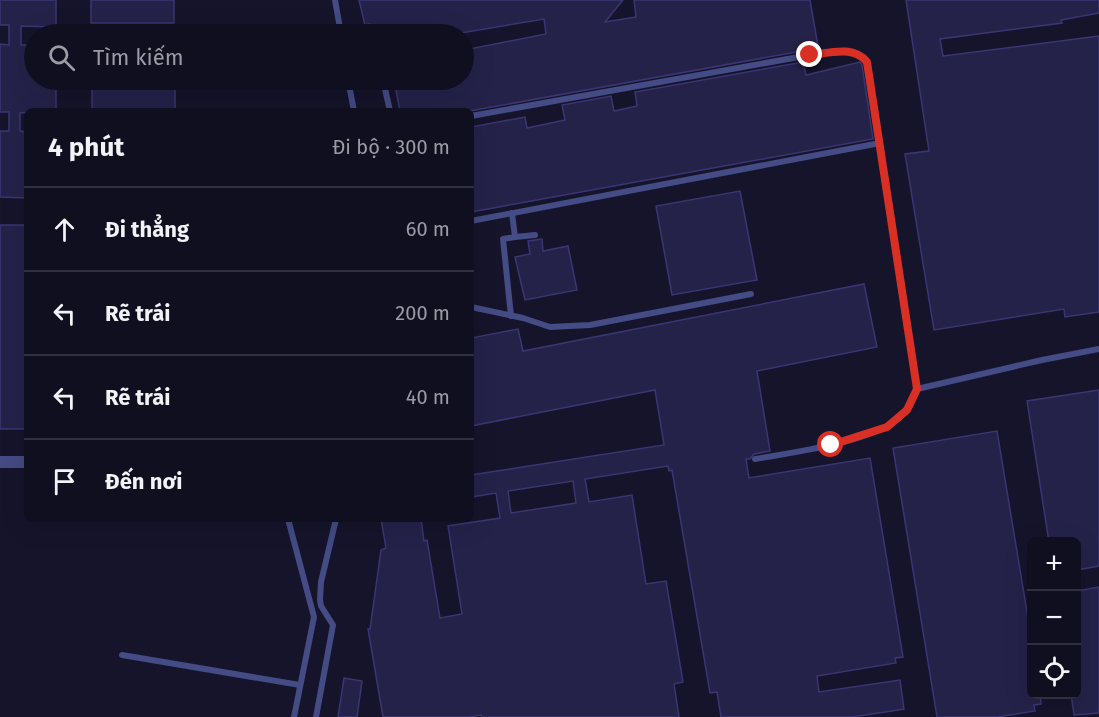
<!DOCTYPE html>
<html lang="vi">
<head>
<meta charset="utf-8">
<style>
	body { margin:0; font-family:"Fira Sans",sans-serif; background:#1e1d2d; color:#f1f3f6 }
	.controls { position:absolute; right:18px; bottom:18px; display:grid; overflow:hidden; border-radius:9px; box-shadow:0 6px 24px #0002 }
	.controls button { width:54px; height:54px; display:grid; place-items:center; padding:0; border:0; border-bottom:2px solid #302f3e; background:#100f20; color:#f1f3f6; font:30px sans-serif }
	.stop { position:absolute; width:18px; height:18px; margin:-14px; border:4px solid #d93025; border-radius:50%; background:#fff }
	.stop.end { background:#d93025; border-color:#fff; box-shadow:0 2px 6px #0008 }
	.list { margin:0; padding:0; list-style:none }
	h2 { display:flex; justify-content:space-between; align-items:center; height:78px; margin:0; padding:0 24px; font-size:26px }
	h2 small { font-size:20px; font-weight:400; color:#9c9ca5 }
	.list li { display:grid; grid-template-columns:39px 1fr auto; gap:18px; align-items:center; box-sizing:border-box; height:84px; padding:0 24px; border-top:2px solid #302f3e }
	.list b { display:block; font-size:22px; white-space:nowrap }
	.list em { font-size:20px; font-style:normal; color:#9c9ca5 }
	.icon { flex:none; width:33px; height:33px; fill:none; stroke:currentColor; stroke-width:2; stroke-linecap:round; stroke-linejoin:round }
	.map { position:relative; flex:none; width:1099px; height:717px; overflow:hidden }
	.search { position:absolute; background:#100f20; box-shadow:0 6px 24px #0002; left:24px; top:24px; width:450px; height:66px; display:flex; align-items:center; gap:15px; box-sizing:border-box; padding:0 21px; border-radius:33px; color:#9c9ca5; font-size:22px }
	.panel { position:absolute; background:#100f20; box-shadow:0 6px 24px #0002; left:24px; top:108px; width:450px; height:414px; border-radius:9px }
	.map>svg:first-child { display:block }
</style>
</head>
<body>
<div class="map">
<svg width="1099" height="717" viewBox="0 0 1099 717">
	<rect width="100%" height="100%" fill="#15142b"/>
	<g fill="#25224a" stroke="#3a3673" stroke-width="1.5" fill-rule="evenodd">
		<polygon points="0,0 56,0 56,27 21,26 21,45 34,45 34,80 64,80 63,89 56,89 56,111 20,113 20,131 27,132 27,198 0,197 0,131 9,131 9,112 0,112 0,44 9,45 9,25 0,25"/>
		<rect x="91" y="0" width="83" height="23"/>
		<polygon points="359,0 623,0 605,22 636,17 634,0 810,0 818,46 801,49 802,51 470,111 400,111 394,80 464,80 464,50 546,34 544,19 455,34 372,34 370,24 365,25"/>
		<polygon points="906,0 1099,0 1099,13 1061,20 1062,23 940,39 943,56 1099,36 1099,312 1065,317 1064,309 934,330 905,154 929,151"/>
		<polygon points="803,62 806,75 860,62 862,65 873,139 471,212 471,127 525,117 527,128 565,120 562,105 611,96 614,111 637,106 635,92"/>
		<rect x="92" y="80" width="83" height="30"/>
		<polygon points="740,191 757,280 672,295 656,206"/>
		<rect x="0" y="225" width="27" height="204"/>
		<polygon points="542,239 543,251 568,246 577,290 525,300 515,257 530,254 528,241"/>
		<path d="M864,284L877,347L757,371L770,451L754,454L750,459H746L749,478L870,458L903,657L895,658L896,663L817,676L819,692L900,680L904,709L853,717H721L717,692L710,693L672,470L669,471L668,466L585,479L589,502L632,495L646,584L666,581L683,682L674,684L679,717H482L481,715L471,717H383L368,629H370L381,550L386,548L381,519H421L424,541L427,540L440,618L462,614L448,526L500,518L496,493L471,497V475L664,445L655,390L471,426V338L518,329L523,351ZM573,481L576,503L511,513L508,491Z"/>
		<polygon points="1099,390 1099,566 1077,570 1077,542 1049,542 1027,401"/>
		<polygon points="997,431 1032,642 1032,694 1040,694 1041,704 1034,705 1035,711 998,717 937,717 893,448"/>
		<polygon points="1099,587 1099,713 1074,715 1071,694 1077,694 1077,591"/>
		<polygon points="344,678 362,681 357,717 338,717"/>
	</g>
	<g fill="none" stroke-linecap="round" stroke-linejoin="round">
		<g stroke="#444b85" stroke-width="6">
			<polyline points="335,0 341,34"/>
			<polyline points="348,80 354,111"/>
			<polyline points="383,80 390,111"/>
			<path d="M471,116L810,55C831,53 852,45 867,62L917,389"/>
			<polyline points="471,221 880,143"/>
			<polyline points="515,237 535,235"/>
			<polyline points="471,307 523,318 550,327 590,325 751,294"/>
			<polyline points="511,316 503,239 515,237 512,213"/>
			<path d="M755,459C794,452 883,442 907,410C912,404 914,395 917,389L1042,360L1099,349"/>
			<polyline points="288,519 314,617 294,717"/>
			<polyline points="122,655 300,685"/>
			<polyline points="316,717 333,625 321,606 320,600 321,582 336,519"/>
		</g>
		<polyline stroke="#444b85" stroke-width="12" points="0,462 27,462"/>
	</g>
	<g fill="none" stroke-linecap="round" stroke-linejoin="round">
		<path stroke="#d93025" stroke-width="8" d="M810,55C830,53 853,45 867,62L917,389L907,410L887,427L831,445"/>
	</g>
</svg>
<div class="controls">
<button>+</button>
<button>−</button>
<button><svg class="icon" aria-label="locate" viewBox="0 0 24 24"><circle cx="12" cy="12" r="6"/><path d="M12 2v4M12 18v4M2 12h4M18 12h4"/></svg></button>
</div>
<div class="stop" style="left:831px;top:445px"></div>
<div class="stop end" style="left:810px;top:55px"></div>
<div class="search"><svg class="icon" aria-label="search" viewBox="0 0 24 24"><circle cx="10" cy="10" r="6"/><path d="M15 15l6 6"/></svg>Tìm kiếm</div>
<section class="panel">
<h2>4 phút<small>Đi bộ · 300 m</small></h2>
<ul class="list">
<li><svg class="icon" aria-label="ahead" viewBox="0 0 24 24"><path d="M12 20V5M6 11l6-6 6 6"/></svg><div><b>Đi thẳng</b></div><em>60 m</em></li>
<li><svg class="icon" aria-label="left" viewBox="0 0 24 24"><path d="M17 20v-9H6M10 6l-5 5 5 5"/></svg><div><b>Rẽ trái</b></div><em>200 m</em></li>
<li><svg class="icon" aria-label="left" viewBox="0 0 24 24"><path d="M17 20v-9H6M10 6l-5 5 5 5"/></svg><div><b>Rẽ trái</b></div><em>40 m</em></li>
<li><svg class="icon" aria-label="arrive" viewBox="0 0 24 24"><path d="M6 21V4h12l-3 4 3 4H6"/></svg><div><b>Đến nơi</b></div></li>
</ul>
</section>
</div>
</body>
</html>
